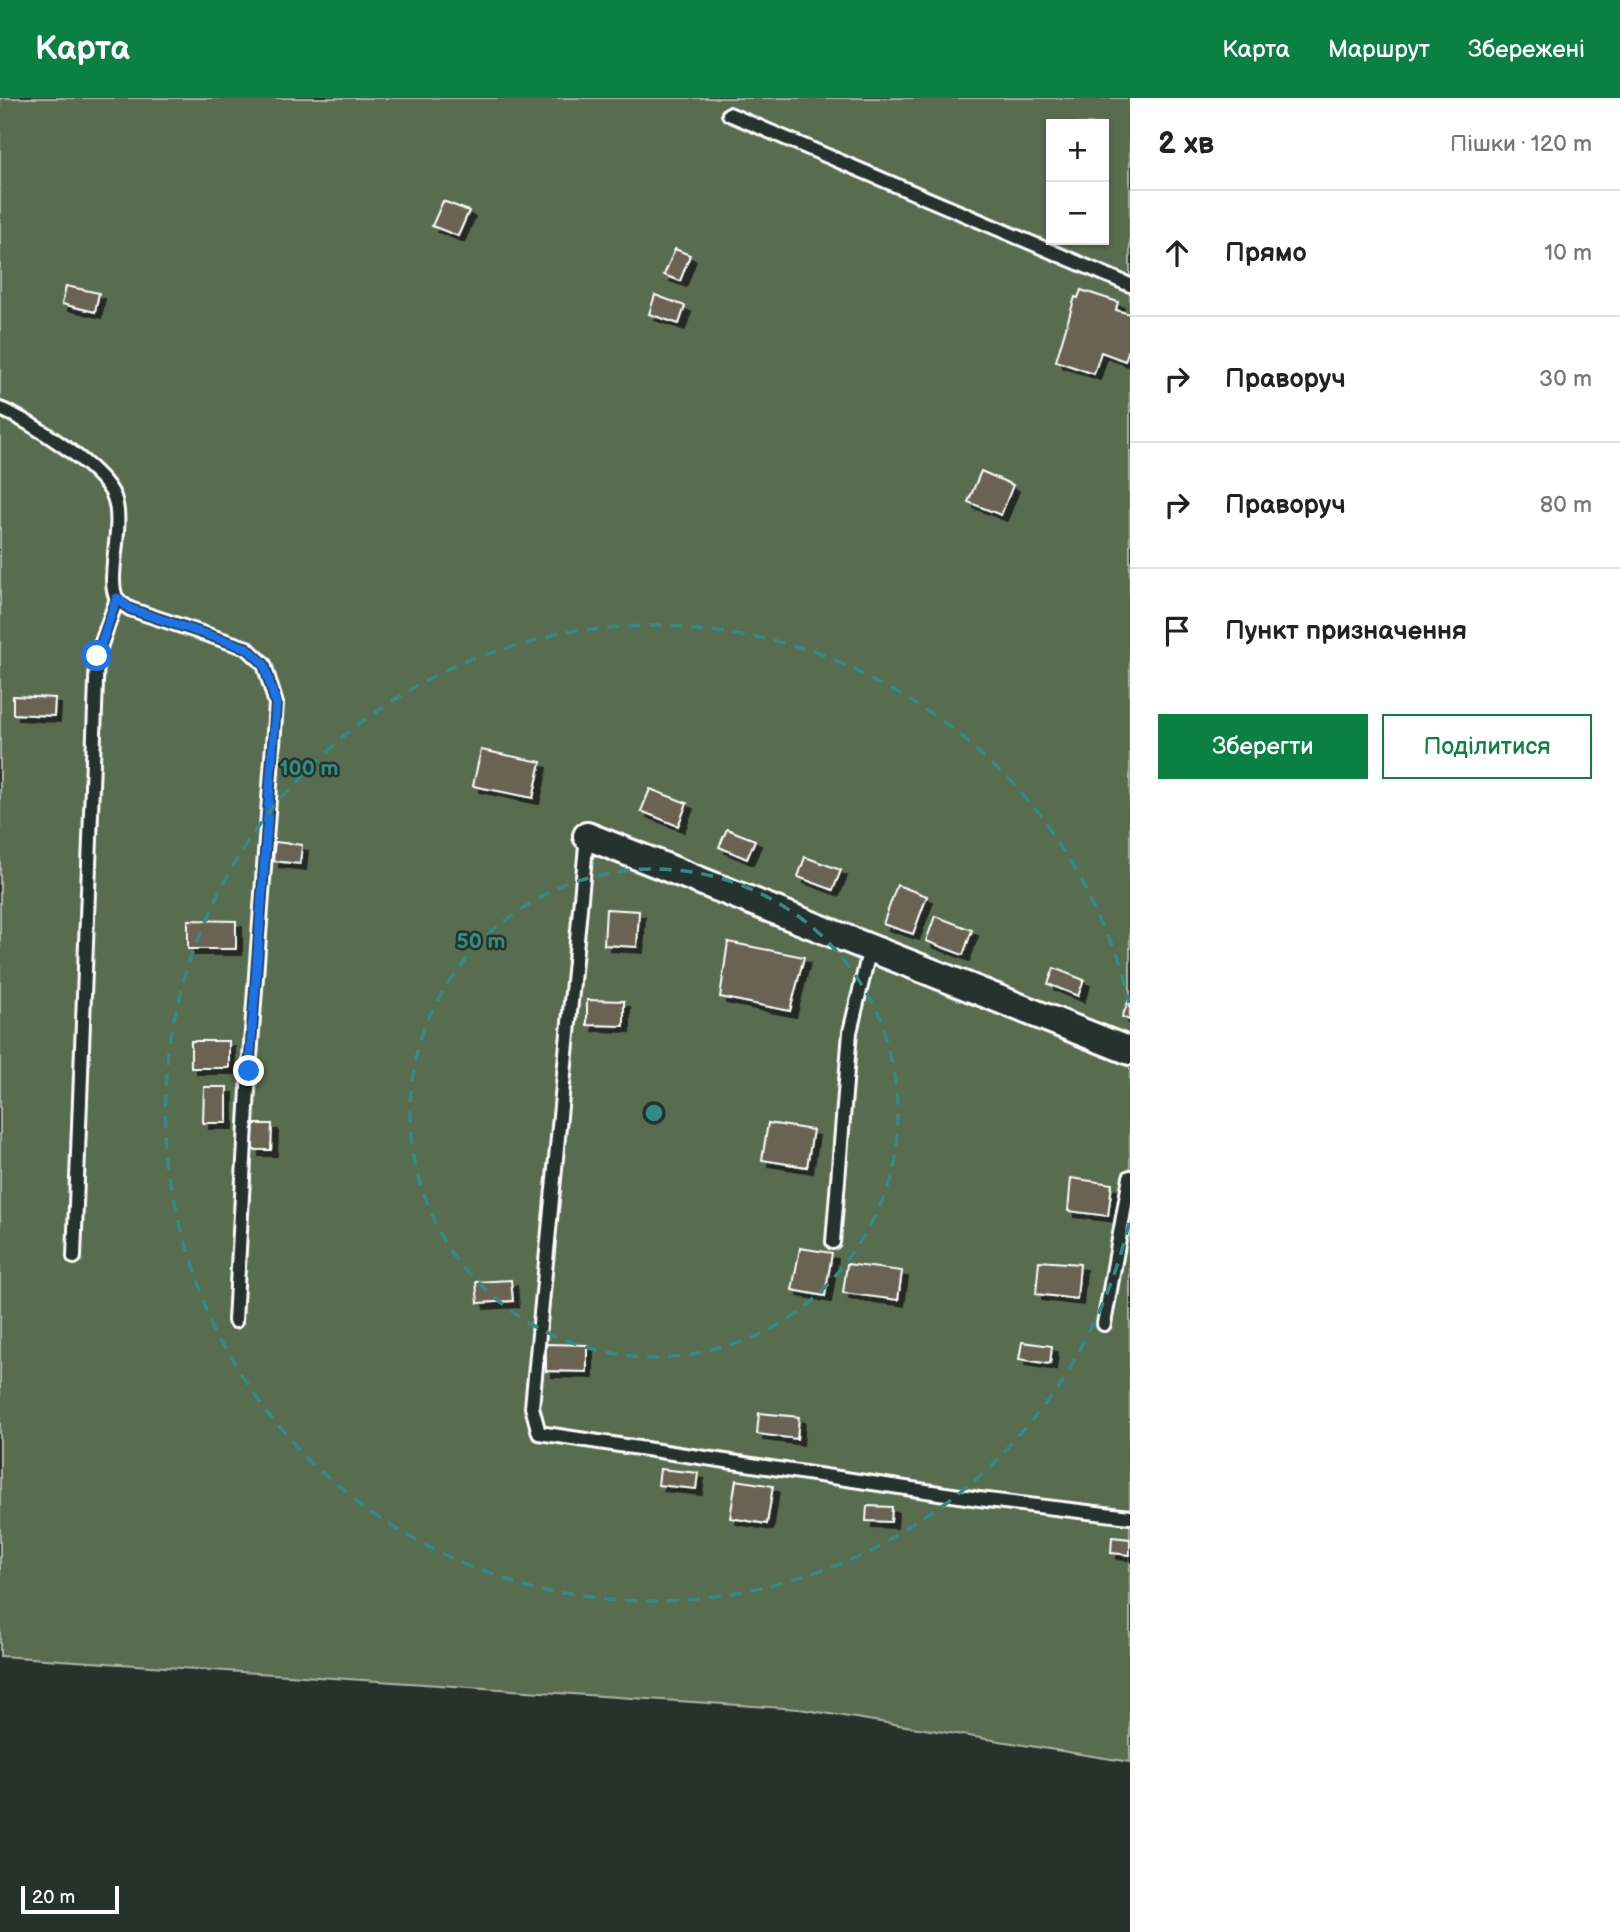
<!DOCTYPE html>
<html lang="uk">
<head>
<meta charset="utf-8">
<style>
	body { margin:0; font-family:"Balsamiq Sans",sans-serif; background:#f2f2f2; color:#222 }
	.controls { position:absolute; right:21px; top:21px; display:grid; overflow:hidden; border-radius:0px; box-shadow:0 2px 5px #0004 }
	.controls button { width:63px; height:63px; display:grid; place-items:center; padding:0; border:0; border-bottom:2px solid #e0e0e0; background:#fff; color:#222; font:35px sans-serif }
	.scale { position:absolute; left:21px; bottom:18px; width:98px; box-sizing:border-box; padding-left:7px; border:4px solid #fff; border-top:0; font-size:19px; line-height:24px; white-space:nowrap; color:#fff; -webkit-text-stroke:5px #26332d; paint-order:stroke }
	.stop { position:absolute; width:21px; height:21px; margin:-16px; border:5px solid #1a73e8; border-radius:50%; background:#fff }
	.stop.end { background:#1a73e8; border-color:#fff; box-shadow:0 2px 7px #0008 }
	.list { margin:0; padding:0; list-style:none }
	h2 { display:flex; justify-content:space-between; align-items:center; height:91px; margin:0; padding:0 28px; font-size:30px }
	h2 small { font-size:23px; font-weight:400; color:#767676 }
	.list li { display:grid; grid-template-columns:46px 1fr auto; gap:21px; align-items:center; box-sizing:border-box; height:126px; padding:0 28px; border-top:2px solid #e0e0e0 }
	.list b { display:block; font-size:26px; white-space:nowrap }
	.list em { font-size:23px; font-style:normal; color:#767676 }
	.actions { display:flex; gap:14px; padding:21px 28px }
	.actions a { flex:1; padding:16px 0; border:2px solid #0b8043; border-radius:0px; text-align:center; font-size:24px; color:#0b8043 }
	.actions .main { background:#0b8043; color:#fff }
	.icon { flex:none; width:38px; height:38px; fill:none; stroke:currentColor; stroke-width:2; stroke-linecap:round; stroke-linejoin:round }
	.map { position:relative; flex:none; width:1130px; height:1834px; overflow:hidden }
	header { display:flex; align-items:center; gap:42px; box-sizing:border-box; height:98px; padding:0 35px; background:#0b8043; color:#fff }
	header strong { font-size:33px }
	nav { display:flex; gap:38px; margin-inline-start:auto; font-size:24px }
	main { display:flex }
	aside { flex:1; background:#fff }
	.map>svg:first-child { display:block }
</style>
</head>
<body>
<header>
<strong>Карта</strong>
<nav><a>Карта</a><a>Маршрут</a><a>Збережені</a></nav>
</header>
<main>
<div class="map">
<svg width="1130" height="1834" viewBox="0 0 1130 1834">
	<defs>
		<filter id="shadow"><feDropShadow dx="6" dy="6" stdDeviation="0" flood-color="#0009"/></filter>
	</defs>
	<rect width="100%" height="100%" fill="#26332d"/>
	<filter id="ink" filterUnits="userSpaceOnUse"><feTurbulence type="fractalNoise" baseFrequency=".0143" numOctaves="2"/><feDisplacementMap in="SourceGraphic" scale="14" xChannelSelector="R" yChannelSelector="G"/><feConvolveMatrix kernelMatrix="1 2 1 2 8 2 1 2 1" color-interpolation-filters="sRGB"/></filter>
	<g filter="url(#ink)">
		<path fill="#586c50" stroke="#acb6a8" stroke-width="2" fill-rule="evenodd" d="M0,0H1130V1664L799,1611L0,1558ZM1051,26H1104V142H1051Z"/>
		<g fill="#6a6452" stroke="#fff" stroke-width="2" filter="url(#shadow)">
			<polygon points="443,103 469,113 458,138 432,128"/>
			<polygon points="675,151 690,157 680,183 664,177"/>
			<polygon points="66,188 99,195 95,214 62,206"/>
			<polygon points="1081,192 1118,204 1116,212 1130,216 1130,248 1125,263 1101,254 1094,276 1056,263 1075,199 1078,200"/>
			<polygon points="655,197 685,208 679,226 649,216"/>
			<polygon points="981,373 1013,387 1001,417 968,404"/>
			<polygon points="13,598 55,600 54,618 13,616"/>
			<polygon points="481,652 541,664 533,700 473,688"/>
			<polygon points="650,691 687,705 678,728 641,713"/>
			<polygon points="727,731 755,742 747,761 719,749"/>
			<polygon points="275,744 302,747 300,766 273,763"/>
			<polygon points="805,759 841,772 833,792 798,779"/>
			<polygon points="897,787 927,798 913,836 883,826"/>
			<polygon points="606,811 639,813 637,849 604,847"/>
			<polygon points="935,818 972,832 963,857 926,843"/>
			<polygon points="188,822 236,823 236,851 188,851"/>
			<polygon points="728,844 804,859 790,913 720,899"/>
			<polygon points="1054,870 1084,882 1078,898 1048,886"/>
			<polygon points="587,902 624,903 624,928 587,927"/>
			<polygon points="1129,902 1130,903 1130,922 1122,919"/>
			<rect x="191" y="943" width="38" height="27"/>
			<polygon points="204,989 227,989 227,1025 203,1025"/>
			<polygon points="768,1025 813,1032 807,1069 762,1062"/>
			<polygon points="253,1026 272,1026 271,1052 253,1052"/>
			<polygon points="1071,1080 1112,1086 1108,1118 1068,1113"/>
			<polygon points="800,1150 832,1155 825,1198 792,1192"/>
			<polygon points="1039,1163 1080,1166 1077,1201 1036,1196"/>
			<polygon points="847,1166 902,1173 898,1202 843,1195"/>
			<polygon points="511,1182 513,1203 478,1205 476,1184"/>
			<polygon points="1022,1244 1052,1248 1050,1266 1019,1261"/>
			<polygon points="546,1246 587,1247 587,1274 546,1273"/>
			<polygon points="759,1315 799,1319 797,1341 757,1336"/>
			<polygon points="660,1371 698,1375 696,1391 658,1387"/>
			<polygon points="736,1382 773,1388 767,1426 730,1420"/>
			<polygon points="867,1408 892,1409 891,1424 866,1423"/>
			<polygon points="1112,1439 1130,1441 1130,1457 1111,1455"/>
		</g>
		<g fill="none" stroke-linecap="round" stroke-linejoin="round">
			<g stroke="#fff" stroke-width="18">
				<g id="service">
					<polyline points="729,16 1130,187"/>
					<path d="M0,311C29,322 103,370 114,399C125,429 105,481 117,501C120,505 126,508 130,511L247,550L264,566L276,606L249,973L235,1223"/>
					<polyline points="587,738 532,1309 539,1335 979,1401 1130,1419"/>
					<polyline points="833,1144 850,934 870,850"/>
					<polyline points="74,1159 97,558 117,501"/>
					<polyline points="1104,1226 1130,1079"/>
				</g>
			</g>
			<g stroke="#fff" stroke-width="32">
				<polyline id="minor" points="587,738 1130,953"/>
			</g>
			<use href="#service" stroke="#26332d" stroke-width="12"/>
			<use href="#minor" stroke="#26332d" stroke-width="26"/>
		</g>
	</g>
	<g fill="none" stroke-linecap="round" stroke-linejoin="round" filter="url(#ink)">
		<polyline stroke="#1a73e8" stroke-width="9" points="97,558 117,500 130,511 247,550 264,566 276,606 249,973"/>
	</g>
	<g fill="none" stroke="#338b84" stroke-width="3.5" stroke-dasharray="12 9">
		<circle cx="654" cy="1015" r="244"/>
		<path d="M1129 1125A488 488 0 1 1 1129 905"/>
	</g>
	<circle cx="654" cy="1015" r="10" fill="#338b84" stroke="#26332d" stroke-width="3.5"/>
	<g font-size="21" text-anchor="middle" font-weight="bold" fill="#338b84" stroke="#26332d" stroke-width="5" stroke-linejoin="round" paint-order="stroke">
		<text x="309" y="677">100 m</text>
		<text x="481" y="850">50 m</text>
	</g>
</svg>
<div class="controls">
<button>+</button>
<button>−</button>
</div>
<div class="scale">20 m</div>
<div class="stop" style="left:97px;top:558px"></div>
<div class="stop end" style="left:249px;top:973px"></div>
</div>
<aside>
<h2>2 хв<small>Пішки · 120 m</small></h2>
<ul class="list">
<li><svg class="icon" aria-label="ahead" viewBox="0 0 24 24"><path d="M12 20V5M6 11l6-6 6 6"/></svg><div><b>Прямо</b></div><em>10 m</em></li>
<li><svg class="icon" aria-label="right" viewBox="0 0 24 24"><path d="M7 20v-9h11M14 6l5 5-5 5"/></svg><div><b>Праворуч</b></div><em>30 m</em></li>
<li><svg class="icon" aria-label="right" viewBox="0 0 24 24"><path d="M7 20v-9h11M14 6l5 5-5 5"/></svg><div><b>Праворуч</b></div><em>80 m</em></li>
<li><svg class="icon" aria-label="arrive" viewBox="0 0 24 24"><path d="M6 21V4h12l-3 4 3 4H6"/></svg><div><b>Пункт призначення</b></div></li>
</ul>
<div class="actions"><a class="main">Зберегти</a><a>Поділитися</a></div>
</aside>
</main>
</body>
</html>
